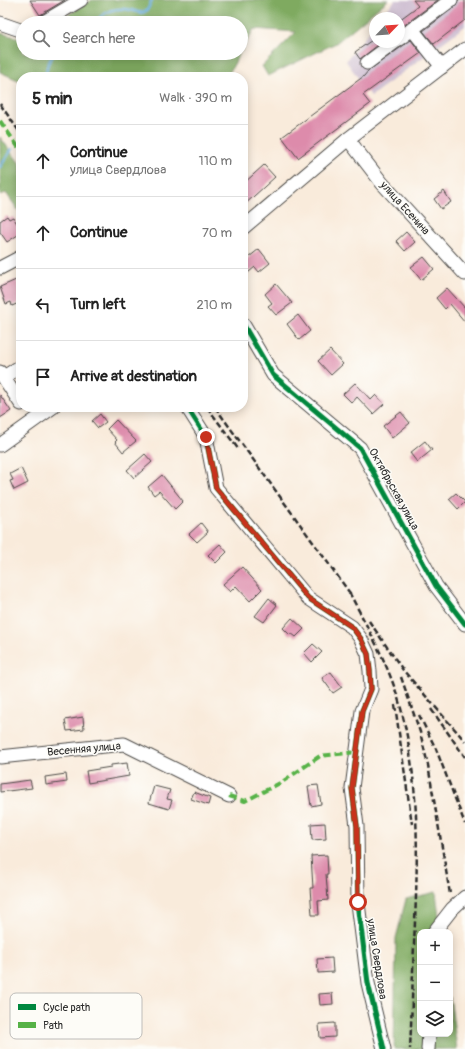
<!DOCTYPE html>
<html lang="en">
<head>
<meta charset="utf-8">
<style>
	body { margin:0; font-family:Pangolin,sans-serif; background:#f2f2f2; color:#222 }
	.controls { position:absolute; right:12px; bottom:12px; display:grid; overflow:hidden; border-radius:8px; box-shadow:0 2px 10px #0003 }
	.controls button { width:36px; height:36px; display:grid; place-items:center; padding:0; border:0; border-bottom:1px solid #e0e0e0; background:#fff; color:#222; font:20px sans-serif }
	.compass { position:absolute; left:369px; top:12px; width:36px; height:36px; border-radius:50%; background:#fff; box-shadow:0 2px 10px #0003; rotate:65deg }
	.stop { position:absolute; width:12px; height:12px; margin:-9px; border:3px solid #c8321e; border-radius:50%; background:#fff }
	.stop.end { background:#c8321e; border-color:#fff; box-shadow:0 1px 4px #0008 }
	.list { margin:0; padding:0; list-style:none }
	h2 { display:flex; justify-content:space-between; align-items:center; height:52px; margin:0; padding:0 16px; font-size:17px }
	h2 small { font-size:13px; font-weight:400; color:#767676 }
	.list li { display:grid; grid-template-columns:26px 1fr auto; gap:12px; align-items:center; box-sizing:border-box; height:72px; padding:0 16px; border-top:1px solid #e0e0e0 }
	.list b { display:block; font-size:15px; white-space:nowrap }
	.list p { margin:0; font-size:13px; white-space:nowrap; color:#767676 }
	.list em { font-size:13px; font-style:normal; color:#767676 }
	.icon { flex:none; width:22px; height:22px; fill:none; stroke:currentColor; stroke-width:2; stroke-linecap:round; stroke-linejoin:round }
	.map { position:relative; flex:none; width:465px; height:1049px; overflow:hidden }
	.search { position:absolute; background:#fff; box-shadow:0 2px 10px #0003; left:16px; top:16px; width:232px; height:44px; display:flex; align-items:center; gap:10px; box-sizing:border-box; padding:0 14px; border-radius:22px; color:#767676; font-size:15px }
	.panel { position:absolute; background:#fff; box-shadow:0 2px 10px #0003; left:16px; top:72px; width:232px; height:340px; border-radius:16px }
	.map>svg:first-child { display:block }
</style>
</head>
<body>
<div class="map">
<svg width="465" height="1049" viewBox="0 0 465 1049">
	<rect width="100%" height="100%" fill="#fdfcf7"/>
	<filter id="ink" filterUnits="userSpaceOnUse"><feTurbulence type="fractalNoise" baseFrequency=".025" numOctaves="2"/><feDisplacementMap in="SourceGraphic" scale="8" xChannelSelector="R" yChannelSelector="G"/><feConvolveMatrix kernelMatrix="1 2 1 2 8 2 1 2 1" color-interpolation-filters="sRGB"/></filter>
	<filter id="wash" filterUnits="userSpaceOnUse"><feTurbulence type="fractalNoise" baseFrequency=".012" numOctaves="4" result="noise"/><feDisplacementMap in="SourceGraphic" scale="16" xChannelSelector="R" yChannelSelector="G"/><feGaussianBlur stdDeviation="0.9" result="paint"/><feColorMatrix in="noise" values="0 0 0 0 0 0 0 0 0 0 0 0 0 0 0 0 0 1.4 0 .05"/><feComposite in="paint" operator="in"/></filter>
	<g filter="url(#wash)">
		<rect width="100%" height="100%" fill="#f9ebdb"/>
		<polygon fill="#cebed1" points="395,0 465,0 465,26 371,96 346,61 375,24 375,42 399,42 399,18 380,18"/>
		<g fill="#7faa61" stroke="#556a46">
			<polygon points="92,0 388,0 336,43 268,76 262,66 296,32 254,29 241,52 241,23 55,23"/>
			<polygon points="0,33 23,39 23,53 240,53 227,77 21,77 21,93 20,81 0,72"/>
			<polygon points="0,137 21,165 21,214 6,193 0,195"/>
			<polygon points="436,892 441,932 420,932 420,1034 450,1034 450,997 457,1049 394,1049 396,938 406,899"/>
		</g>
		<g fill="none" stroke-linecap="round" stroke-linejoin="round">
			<g stroke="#69aedf" stroke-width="2.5">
				<path d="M95,23C105,10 115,7 131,10C136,11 141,15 146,11C149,9 150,3 152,0"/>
				<path d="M46,77C46,67 48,59 57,53"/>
				<polyline points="0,167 12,149"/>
			</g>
		</g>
		<g id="blocks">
			<g fill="#dd8bab">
				<polygon points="30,0 65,0 40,15"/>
				<polygon points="413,0 438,0 399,29 399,20 418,6"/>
				<polygon points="459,0 465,0 465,20 434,44 423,31 456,6"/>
				<polygon points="375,38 375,42 382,42 360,59 355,52"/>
				<polygon points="411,40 421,53 363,95 370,104 298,158 282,137 364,76 368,71"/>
				<polygon points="264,165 275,177 243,206 243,184"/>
				<polygon points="444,191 451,202 441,209 434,199"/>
				<polygon points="7,216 9,219 13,217 21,230 21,233 7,242 0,232 0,221"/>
				<polygon points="406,232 415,242 405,251 396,241"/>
				<polygon points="259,249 270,263 259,272 255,267 243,277 243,262"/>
				<polygon points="424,257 434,269 421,280 411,267"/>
				<polygon points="16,280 21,291 21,302 12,306 11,302 6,304 0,287"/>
				<polygon points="276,284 292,303 276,315 268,306 272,303 265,294"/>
				<polygon points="447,288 465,308 465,322 450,304 445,309 436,298"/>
				<polygon points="298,315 310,331 299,340 287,324"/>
				<polygon points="330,350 343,364 331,375 318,361"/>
				<polygon points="355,383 371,400 376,395 384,404 373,414 357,397 352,403 343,394"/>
				<polygon points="0,395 11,411 0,418"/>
				<polygon points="401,412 410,423 392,438 383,426"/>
				<polygon points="100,414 106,422 98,428 92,421"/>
				<polygon points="116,420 136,441 123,452 115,442 117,440 107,429"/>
				<polygon points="425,441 432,450 417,462 410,453"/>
				<polygon points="145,454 152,462 134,478 127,470"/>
				<polygon points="21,468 28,483 14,490 10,481 13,480 10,474"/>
				<polygon points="162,475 183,501 175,509 159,491 154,495 148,487"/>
				<polygon points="456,493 465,502 458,509 449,499"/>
				<polygon points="201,523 208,532 197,542 189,534"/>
				<polygon points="220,544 227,552 216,563 208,555"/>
				<polygon points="242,567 262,589 250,601 236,586 230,592 223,584"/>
				<polygon points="269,598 277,605 264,622 255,616"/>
				<polygon points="292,618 304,629 296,637 291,633 290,635 283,628"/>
				<polygon points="313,644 322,652 312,662 304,653"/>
				<polygon points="331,672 342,687 333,693 322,678"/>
				<polygon points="83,717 84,729 67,731 65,720"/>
				<polygon points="127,763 129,776 88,783 86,771 111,767 111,765"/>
				<polygon points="66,774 67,782 46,785 45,777"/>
				<polygon points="30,780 32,788 0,792 0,784"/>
				<polygon points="318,785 321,804 311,806 308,786"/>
				<polygon points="154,786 170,790 167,799 172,800 169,809 149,803"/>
				<polygon points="194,792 210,798 208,805 191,799"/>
				<polygon points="325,823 326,839 312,840 311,824"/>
				<polygon points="327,855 328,874 326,874 328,900 318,901 319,915 312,915 310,888 313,888 311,856"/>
				<polygon points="332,958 333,972 318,973 317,959"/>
				<polygon points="332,993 333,1004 320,1005 319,994"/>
				<polygon points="335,1023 335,1037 320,1038 319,1024"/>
			</g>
		</g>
	</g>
	<g filter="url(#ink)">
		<use href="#blocks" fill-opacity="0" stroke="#4a4845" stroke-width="1"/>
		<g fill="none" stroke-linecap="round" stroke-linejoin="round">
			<g stroke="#4a4845" stroke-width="15">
				<g id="minor">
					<polyline points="0,23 23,31"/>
					<polyline points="42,23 81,0"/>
					<polyline points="412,29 442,67"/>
					<polyline points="399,39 451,0"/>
					<polyline points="367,63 395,42"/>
					<polyline points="348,139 382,183 465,274"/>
					<polyline points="243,228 348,139 465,49"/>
					<polyline points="0,268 21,257"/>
					<polyline points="243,324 273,375 360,448 436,586 465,624"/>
					<polyline points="0,372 21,404"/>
					<polyline points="4,377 21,366"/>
					<polyline points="187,407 206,437 216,488 308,598 352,627 361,639 368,654 370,671 371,689 362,711 352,788 357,826 358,903 368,983 384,1049"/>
					<polyline points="0,445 53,407"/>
					<polyline points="0,757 124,744 229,796"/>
					<polyline points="434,932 452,909 465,897"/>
					<polyline points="428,1049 429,1034"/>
				</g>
			</g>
			<use href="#minor" stroke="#fff" stroke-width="13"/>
			<g stroke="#2b2b2b" stroke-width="2.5" stroke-dasharray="6 3" stroke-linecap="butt">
				<polyline points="0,104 21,134"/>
				<polyline points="207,407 239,450"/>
				<polyline points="215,407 352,596"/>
				<path d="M349,592C370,632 393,672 403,717C419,786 418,851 415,922C413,964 412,1007 410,1049"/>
				<polyline points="369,621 403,670 465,741"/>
				<polyline points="401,677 420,732 428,765 450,894"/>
				<polyline points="395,705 412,824"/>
				<polyline points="431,709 465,757"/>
				<polyline points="419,715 436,749 465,824"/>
			</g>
			<g stroke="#56b246" stroke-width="4" stroke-dasharray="8 4" stroke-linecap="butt">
				<polyline points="0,121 21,151"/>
				<polyline points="229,796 245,801 282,782 320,756 357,752"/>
			</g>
			<g stroke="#fdfcf7" stroke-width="8">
				<g id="cycleway">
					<polyline points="243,324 273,375 360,448 436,586 465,624"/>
					<polyline points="187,407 206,437 216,488 308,598 352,627 361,639 368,654 370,671 371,689 362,711 352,788 357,826 358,903 368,983 384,1049"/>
				</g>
			</g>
			<use href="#cycleway" stroke="#00873e" stroke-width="5"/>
		</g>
	</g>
	<g fill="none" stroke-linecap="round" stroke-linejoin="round" filter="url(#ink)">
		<polyline stroke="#c8321e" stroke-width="5" points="206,437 216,488 308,598 352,627 361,639 368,654 370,671 371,689 362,711 352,788 357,826 358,902"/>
	</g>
	<g text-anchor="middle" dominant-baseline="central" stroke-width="3" stroke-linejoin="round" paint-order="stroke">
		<g font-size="11" fill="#2b2b2b" stroke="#fdfcf7">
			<text transform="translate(405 208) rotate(48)">улица Есенина</text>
			<text transform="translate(394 489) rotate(61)">Октябрьская улица</text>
			<text transform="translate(84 749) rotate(-5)">Весенняя улица</text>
			<text transform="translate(377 959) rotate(81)">улица Свердлова</text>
		</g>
	</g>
	<rect x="10" y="993" width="132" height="46" rx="6" fill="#fdfcf7" stroke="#bebdba" stroke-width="1"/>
	<rect x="18" y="1004" width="18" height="6" fill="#00873e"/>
	<rect x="18" y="1022" width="18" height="6" fill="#56b246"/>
	<g font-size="11" fill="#2b2b2b">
		<text x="43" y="1011">Cycle path</text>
		<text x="43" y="1029">Path</text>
	</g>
</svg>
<div class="controls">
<button>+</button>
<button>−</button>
<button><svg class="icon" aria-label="layers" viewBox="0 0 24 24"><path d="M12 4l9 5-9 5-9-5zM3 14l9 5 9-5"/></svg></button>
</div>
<svg class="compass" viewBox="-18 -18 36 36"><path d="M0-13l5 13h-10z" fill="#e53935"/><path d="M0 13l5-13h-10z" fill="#767676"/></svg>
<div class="stop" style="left:358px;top:902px"></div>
<div class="stop end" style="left:206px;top:437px"></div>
<div class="search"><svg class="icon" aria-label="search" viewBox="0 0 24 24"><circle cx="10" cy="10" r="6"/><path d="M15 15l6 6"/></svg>Search here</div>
<section class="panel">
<h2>5 min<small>Walk · 390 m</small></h2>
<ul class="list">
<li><svg class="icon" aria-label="ahead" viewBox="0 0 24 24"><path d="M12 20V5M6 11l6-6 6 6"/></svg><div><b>Continue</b><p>улица Свердлова</p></div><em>110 m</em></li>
<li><svg class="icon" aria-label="ahead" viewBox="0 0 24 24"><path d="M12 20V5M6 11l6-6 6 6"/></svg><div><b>Continue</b></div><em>70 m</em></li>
<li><svg class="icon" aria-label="left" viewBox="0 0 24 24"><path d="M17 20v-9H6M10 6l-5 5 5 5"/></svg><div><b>Turn left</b></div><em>210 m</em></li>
<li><svg class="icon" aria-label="arrive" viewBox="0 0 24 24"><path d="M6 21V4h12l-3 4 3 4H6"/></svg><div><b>Arrive at destination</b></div></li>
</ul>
</section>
</div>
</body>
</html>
